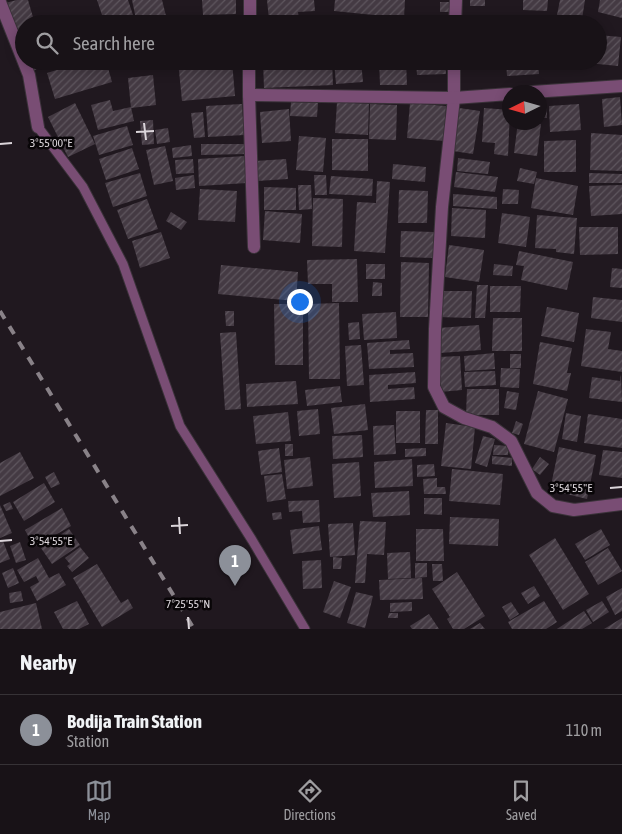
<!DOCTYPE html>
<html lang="en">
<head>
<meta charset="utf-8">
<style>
	body { margin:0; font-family:"Asap Condensed",sans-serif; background:#211b20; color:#f1f3f6 }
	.compass { position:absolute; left:502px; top:85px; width:45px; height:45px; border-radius:50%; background:#181217; box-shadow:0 2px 12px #0003; rotate:265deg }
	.you { position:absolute; left:299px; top:301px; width:18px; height:18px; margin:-12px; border:4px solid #fff; border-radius:50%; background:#1a73e8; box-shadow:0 0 0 8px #1a73e833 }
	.badge { display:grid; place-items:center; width:32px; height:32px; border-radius:50%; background:#8c9099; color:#fff; font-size:16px; font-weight:700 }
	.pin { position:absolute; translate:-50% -41px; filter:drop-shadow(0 1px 2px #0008) }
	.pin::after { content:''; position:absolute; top:26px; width:18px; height:15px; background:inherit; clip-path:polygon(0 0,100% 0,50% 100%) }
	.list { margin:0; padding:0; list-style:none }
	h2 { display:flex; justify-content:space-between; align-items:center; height:65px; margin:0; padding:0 20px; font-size:21px }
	h2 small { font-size:16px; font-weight:400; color:#9f9ea1 }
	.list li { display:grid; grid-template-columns:32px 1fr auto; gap:15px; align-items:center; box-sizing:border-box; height:70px; padding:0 20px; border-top:1px solid #363236 }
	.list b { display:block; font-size:19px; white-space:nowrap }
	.list p { margin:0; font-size:16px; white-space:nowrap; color:#9f9ea1 }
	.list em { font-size:16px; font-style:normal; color:#9f9ea1 }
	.icon { flex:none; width:28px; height:28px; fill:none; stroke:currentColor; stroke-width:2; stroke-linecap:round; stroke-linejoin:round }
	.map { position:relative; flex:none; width:622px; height:629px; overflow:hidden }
	.search { position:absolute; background:#181217; box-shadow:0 2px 12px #0003; left:15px; right:15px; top:15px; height:55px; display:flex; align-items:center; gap:12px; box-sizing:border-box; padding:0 18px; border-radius:28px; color:#9f9ea1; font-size:19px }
	.sheet { height:135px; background:#181217 }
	nav { display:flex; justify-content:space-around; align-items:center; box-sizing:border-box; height:70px; border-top:1px solid #363236; background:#181217; font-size:14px; color:#9f9ea1 }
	nav a { display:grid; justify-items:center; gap:2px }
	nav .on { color:#8c9099 }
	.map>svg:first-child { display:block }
</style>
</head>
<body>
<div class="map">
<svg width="622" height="629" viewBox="0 0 622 629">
	<defs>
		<pattern id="building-hatch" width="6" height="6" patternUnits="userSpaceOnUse" patternTransform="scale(1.25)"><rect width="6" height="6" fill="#443a43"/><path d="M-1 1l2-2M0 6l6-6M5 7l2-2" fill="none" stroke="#5e565e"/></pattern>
	</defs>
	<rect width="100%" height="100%" fill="#20181f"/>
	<g fill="url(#building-hatch)">
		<polygon points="17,0 28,0 35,24 24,24 24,33 15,35 5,3"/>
		<polygon points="97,0 128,0 136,24 105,24"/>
		<polygon points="132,0 162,0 167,20 151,24 137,24"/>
		<polygon points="202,0 236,0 236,14 203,15"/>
		<polygon points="267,0 314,0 315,11 298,12 299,19 269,20"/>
		<polygon points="335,0 405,0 404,18 334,11"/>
		<rect x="470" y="0" width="15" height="6"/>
		<polygon points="523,0 548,0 547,11 523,10"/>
		<polygon points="560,0 585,0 582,19 557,15"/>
		<polygon points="600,0 622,0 622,18 598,12"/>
		<polygon points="440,2 450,2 451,12 440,12"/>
		<polygon points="470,20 499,22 499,24 470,24"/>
		<polygon points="598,35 621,37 618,66 588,63 588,61 598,61"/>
		<polygon points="28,61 52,61 33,71"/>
		<polygon points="86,61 106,61 112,82 55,99 47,73"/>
		<polygon points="111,61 147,61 147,62 112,68"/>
		<polygon points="178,61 232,61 235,96 182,101"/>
		<polygon points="263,61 332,61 333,85 264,88"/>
		<polygon points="334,61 361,61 363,82 336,84"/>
		<polygon points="366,61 376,61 376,68 366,67"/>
		<polygon points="379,61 406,61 407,85 380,85"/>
		<polygon points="416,61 445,61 446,74 417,75"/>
		<polygon points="468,61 497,61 497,69 467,67"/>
		<polygon points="506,61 538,61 539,74 507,76"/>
		<polygon points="549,61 577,61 577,67 549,63"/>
		<polygon points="153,75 156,105 131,108 128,78"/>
		<polygon points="620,97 622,125 604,127 602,99"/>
		<polygon points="110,100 113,111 131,107 134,121 98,130 91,105"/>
		<polygon points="291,102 318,103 317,117 290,116"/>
		<polygon points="337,102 369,104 368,135 335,133"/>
		<polygon points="75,103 95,144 68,157 48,117"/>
		<polygon points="410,103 446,106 444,141 407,138"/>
		<polygon points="242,104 244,135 208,137 206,106"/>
		<polygon points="370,104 397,105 396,140 369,139"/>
		<polygon points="579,104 581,130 550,132 549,106"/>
		<rect x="540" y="106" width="7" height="12"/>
		<polygon points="459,108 480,111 473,154 453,151"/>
		<polygon points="484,108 510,110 508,156 494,154 495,143 482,142"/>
		<polygon points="289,109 291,141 262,143 260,112"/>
		<polygon points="203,112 205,137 194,138 191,113"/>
		<polygon points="153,120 154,144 142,145 140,121"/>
		<polygon points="518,122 541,124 537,156 514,153"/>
		<polygon points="127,126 133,145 99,155 93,136"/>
		<polygon points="168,128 170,142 157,144 155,130"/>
		<polygon points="591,133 622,135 622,171 590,170"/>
		<polygon points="299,136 326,138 323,172 296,170"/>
		<polygon points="332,139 368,139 368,171 332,170"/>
		<polygon points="576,140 576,172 544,172 544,141"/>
		<polygon points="201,144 246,144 246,154 201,155"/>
		<polygon points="191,145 192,156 173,158 172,148"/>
		<polygon points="165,146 173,181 154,185 146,150"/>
		<polygon points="132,148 139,169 106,180 99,159"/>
		<polygon points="245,156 247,183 199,186 198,159"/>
		<polygon points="458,158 490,162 488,174 457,171"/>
		<polygon points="193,159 194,173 176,174 175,160"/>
		<polygon points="286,159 288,179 257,181 255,161"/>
		<polygon points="393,164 426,167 425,182 392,179"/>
		<polygon points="520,168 537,172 534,184 517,181"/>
		<polygon points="456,172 498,177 495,192 454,187"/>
		<polygon points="140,173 147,196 113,207 105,183"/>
		<polygon points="589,173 622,174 622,183 589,183"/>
		<polygon points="194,175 195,188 176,190 175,178"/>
		<polygon points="314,175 326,175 327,195 315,195"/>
		<polygon points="331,176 373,179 372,196 329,194"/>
		<polygon points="536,178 578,186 573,215 531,208"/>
		<polygon points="377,181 390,182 385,253 354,251 357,202 376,203"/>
		<polygon points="298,185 311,185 312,209 299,210"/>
		<polygon points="622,185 622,214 591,216 589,186"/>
		<polygon points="264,187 296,188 296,210 264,210"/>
		<polygon points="200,189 237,191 235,222 198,220"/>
		<polygon points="503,189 519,190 518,204 502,204"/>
		<polygon points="399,190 428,191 427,223 398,223"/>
		<polygon points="453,194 497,197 497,209 453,206"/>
		<polygon points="313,198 343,199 342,247 312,246"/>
		<polygon points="147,199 158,229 128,239 117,210"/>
		<polygon points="452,208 486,210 485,238 451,236"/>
		<polygon points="265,211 302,214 300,243 263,240"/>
		<polygon points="171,212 187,222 181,230 166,221"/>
		<polygon points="502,213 530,217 526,247 498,243"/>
		<polygon points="537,215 577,218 574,254 556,252 556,249 535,248"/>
		<polygon points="579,227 618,227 618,254 580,255"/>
		<polygon points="401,231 434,232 433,258 400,257"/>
		<polygon points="161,232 170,258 140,268 132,241"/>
		<polygon points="449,245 484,250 479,282 445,277"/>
		<polygon points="519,251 573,262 567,290 521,280 524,266 516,265"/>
		<polygon points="357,259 358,302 332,302 332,284 308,284 307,260"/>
		<polygon points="401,262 429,263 428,317 400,317"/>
		<rect x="366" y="264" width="19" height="15"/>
		<polygon points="494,264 513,266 512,276 493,275"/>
		<polygon points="221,265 298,272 296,301 218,294"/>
		<polygon points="612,268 622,269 622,288 610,287"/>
		<polygon points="373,282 382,283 382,296 372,296"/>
		<polygon points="477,285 488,285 485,318 475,318"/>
		<polygon points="490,286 521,286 520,312 490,312"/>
		<polygon points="439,291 472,291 471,318 438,317"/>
		<polygon points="593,297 622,300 622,322 591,318"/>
		<polygon points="339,303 340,379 309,379 308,304"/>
		<polygon points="274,304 303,304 303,365 275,365"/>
		<polygon points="547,307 579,313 574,342 541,336"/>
		<polygon points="225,311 234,311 234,326 226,326"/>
		<polygon points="396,312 397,338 364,340 362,314"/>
		<polygon points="493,318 522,318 522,351 492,351"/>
		<polygon points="359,322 360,339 349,340 348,323"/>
		<polygon points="479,325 481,350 440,353 438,328"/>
		<polygon points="586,329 611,332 608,349 622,351 622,372 581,366"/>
		<polygon points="236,332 241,409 225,410 220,333"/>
		<polygon points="409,340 410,349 390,350 390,354 413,353 414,367 369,369 367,343"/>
		<polygon points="540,342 572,348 567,373 571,373 567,391 533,384"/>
		<polygon points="361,345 364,385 347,386 345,346"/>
		<polygon points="494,353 495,369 465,371 464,356"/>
		<rect x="510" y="354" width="11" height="14"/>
		<polygon points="460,356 462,390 440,392 438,357"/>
		<polygon points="501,368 520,369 519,388 500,387"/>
		<polygon points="495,371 496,385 465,387 464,372"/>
		<polygon points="415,372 416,383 388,385 388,389 414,387 415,399 370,402 369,375"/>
		<polygon points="621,374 622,402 589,398 592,377 620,381"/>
		<polygon points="296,381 298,404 247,407 246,384"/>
		<polygon points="340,386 342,402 307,406 305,390"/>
		<polygon points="467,389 499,389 499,415 466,415"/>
		<polygon points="507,391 519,393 516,410 504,408"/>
		<polygon points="538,391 568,399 554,452 524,444"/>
		<polygon points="365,404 368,430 334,434 331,408"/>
		<polygon points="318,409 320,434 299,436 297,411"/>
		<polygon points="426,410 438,410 438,444 425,444"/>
		<rect x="396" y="411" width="24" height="32"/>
		<polygon points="288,412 291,441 256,444 253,416"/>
		<polygon points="566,413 581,416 577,442 562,439"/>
		<polygon points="588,414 622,419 622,448 584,443"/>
		<polygon points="516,421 523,424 519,435 512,433"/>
		<polygon points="446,423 475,427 471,469 441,466"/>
		<polygon points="394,425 396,454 374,455 373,426"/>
		<polygon points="362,435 363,457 333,459 332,436"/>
		<polygon points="483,436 495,439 487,467 475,463"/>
		<rect x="285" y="444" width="8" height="12"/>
		<polygon points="494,445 509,446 508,455 493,455"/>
		<polygon points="559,447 596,455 587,499 550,490"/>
		<polygon points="279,448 282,472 261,475 258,451"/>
		<polygon points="426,448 426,456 405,457 405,449"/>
		<polygon points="603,450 622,452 622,478 599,475"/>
		<polygon points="20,452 34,478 0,496 0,463"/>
		<polygon points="492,456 512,458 512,466 492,464"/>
		<polygon points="310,457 313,486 287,489 284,460"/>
		<polygon points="540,457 549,464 540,475 532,469"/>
		<polygon points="412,459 413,486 375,488 374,462"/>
		<polygon points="359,462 361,496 334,498 332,464"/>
		<polygon points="434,464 435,476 417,477 417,465"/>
		<polygon points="452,469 503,474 500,505 449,501"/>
		<polygon points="54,472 60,484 51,488 45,477"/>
		<polygon points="282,474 286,499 267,502 264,476"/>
		<polygon points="437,478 437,487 445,487 446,494 424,494 423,479"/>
		<polygon points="44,483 55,502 24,521 13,502"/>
		<polygon points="409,491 410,515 373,517 371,493"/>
		<polygon points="424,498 442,498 442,515 424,514"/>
		<polygon points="319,500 320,522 303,523 302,511 289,512 288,501"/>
		<polygon points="10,502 13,509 6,511 3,505"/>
		<polygon points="0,505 12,533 0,538"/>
		<polygon points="62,508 71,526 34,547 25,530"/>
		<polygon points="281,512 282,519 273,520 272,513"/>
		<polygon points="450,517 499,519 498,546 449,544"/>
		<polygon points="360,521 386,522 384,555 367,554 365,583 355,583"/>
		<polygon points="353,523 355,555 330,557 328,524"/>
		<polygon points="319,526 322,550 293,554 290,530"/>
		<polygon points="69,529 80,545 52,564 41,548"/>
		<polygon points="416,529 443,529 444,561 416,561"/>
		<polygon points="601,529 610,545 585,560 575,544"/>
		<polygon points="555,538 589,594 563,610 529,555"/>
		<polygon points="3,541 10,559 0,563 0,542"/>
		<polygon points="20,542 26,560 16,563 10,546"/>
		<polygon points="80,547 89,558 72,572 67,566 70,564 65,558"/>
		<polygon points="608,548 622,571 598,585 585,562"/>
		<polygon points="410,552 411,578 388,579 387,553"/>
		<polygon points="333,557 342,558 341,569 333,569"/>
		<polygon points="38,558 49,578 59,573 66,585 37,601 30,587 39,582 36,576 24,582 17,570"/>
		<polygon points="321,560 322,588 303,589 302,561"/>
		<polygon points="415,563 427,563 427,577 415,578"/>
		<polygon points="97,564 121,603 128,599 133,608 102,627 73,578"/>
		<polygon points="432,564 442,564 443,581 433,581"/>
		<polygon points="13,568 19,583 8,588 2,573"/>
		<polygon points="457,572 485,616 464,629 453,629 447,619 450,617 432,589"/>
		<polygon points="422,578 423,599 380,600 379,580"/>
		<polygon points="334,581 351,587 340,618 323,612"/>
		<polygon points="534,586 540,596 528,604 521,593"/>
		<polygon points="622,588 622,611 615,615 606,597"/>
		<polygon points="21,591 23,601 10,603 9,593"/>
		<polygon points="356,592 373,596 365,628 347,623"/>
		<polygon points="77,601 89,624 79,629 63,629 54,612"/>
		<polygon points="544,601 557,622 546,629 512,629 508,622"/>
		<polygon points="602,601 609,612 593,622 586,610"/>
		<polygon points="412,602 412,611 390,612 390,603"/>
		<polygon points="511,602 519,614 510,620 502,607"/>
		<polygon points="36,603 42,629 0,629 0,612"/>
		<polygon points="584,611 592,623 582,629 557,629"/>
		<polygon points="389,613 398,613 398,618 388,618"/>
		<polygon points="429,614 439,629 412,629 410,626"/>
		<polygon points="622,618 622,629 604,629"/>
		<polygon points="480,623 485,629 470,629"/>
	</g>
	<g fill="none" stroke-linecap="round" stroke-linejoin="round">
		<g stroke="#3a3239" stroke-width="11">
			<polyline id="service" points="38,127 83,187 123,264 180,426 252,540 305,629"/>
		</g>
		<g stroke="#3a3239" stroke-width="14">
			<g id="minor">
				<polyline points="0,2 29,75 38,127"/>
				<polyline points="250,24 250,0"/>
				<polyline points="455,24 456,0"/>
				<polyline points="249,61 249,95 254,247"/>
				<polyline points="454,61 454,98 442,207 435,329 434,387 444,407 464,418 492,427 511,441 537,493 553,506 574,510 622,504"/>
				<polyline points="532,92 622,86"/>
				<polyline points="249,95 454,98 510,94"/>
			</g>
		</g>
		<use href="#service" stroke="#794d74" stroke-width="9"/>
		<use href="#minor" stroke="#794d74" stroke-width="12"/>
		<polyline stroke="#898288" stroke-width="4" stroke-dasharray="9 9" stroke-linecap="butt" points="0,311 194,629"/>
	</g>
	<path fill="none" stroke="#dbd5da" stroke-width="2" d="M144,123L146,140M136,132L154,131M0,144L12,143M610,488L622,487M179,517L180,534M171,526L188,525M0,541L12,540M188,617L189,629"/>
	<g font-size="12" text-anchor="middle" fill="#dbd5da" stroke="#080507" stroke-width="5" stroke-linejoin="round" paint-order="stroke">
		<text x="51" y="147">3°55'00"E</text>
		<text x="571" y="492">3°54'55"E</text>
		<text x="51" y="545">3°54'55"E</text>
		<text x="188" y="608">7°25'55"N</text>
	</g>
</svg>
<svg class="compass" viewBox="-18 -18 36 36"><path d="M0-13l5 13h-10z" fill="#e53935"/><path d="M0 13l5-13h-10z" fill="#9f9ea1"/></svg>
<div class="you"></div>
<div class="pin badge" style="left:235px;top:586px">1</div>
<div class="search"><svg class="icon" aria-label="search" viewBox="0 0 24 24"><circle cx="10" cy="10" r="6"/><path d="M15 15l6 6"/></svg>Search here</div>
</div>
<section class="sheet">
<h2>Nearby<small></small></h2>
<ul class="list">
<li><span class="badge">1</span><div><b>Bodija Train Station</b><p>Station</p></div><em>110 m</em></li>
</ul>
</section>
<nav>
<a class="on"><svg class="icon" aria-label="map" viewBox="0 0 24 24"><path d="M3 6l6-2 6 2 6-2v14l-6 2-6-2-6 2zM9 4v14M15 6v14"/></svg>Map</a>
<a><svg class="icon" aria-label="directions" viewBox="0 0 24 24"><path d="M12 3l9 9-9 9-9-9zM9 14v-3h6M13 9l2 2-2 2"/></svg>Directions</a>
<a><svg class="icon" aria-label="saved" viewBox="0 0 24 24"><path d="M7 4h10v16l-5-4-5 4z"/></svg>Saved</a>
</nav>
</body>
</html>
